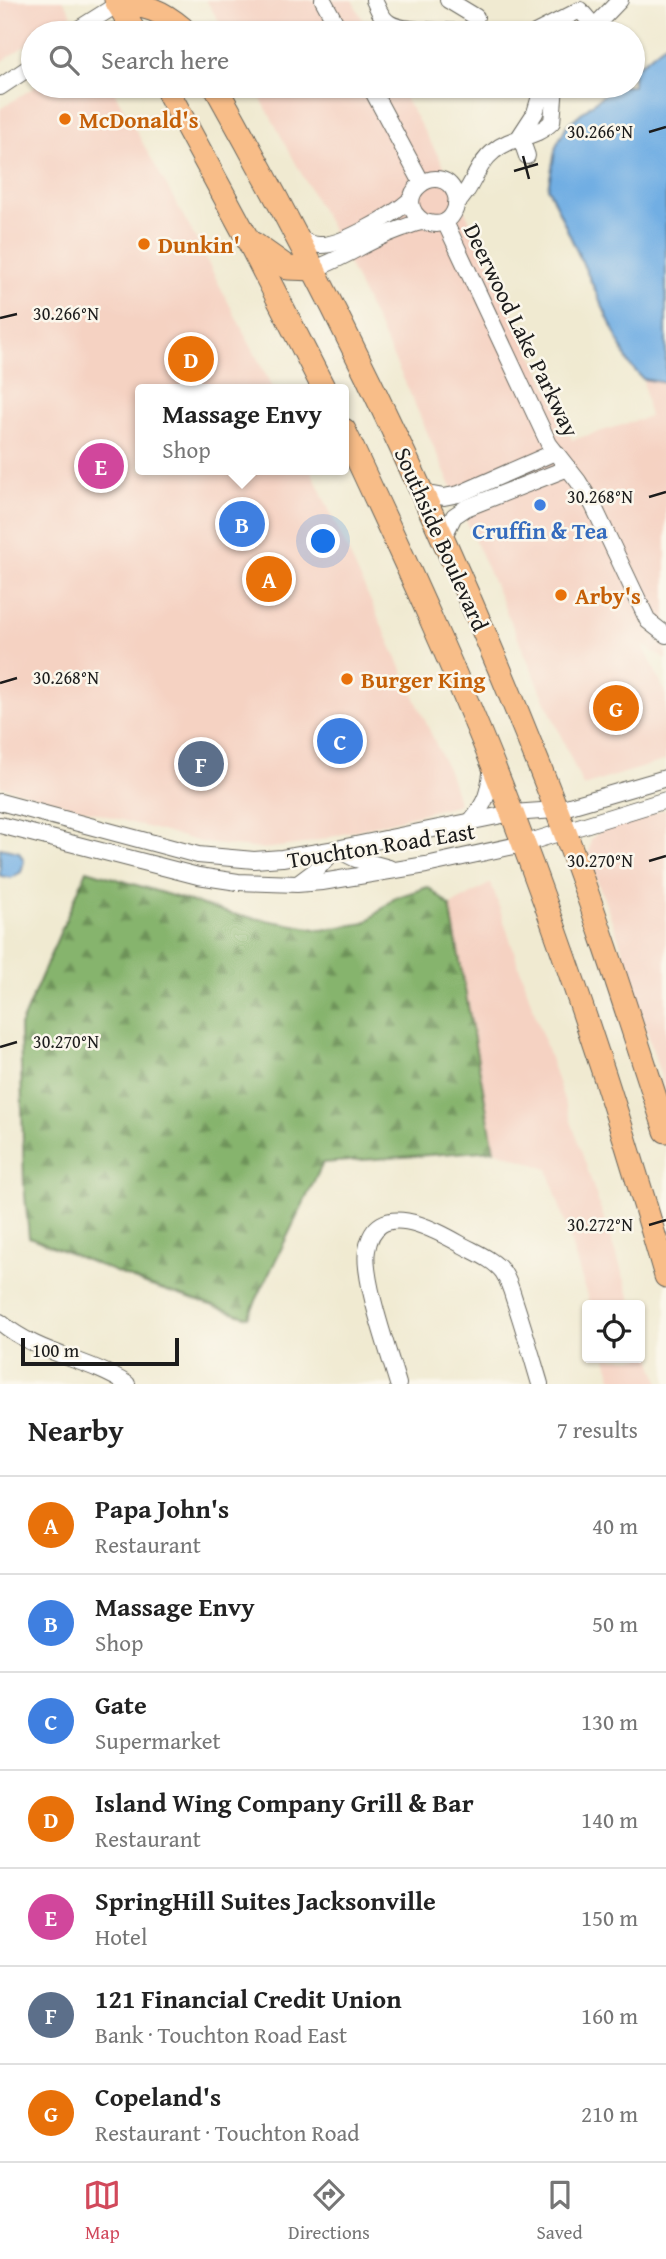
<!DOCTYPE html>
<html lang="en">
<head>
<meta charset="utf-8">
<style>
	body { margin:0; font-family:"Gentium Book Plus",serif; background:#f2f2f2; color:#222 }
	.controls { position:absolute; right:21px; bottom:21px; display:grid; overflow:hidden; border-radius:7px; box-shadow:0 2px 5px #0004 }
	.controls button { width:63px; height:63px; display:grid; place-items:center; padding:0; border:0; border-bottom:2px solid #e0e0e0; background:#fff; color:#222; font:35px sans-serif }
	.scale { position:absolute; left:21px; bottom:18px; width:158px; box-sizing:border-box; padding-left:7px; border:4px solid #1c1c1c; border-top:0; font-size:19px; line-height:24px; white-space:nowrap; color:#1c1c1c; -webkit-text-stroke:5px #fbf7ec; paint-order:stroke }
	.you { position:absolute; left:324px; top:542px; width:24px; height:24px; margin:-18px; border:5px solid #fff; border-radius:50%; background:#1a73e8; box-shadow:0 0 0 10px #1a73e833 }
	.badge { display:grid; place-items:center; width:46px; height:46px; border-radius:50%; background:#d1495b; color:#fff; font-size:23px; font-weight:700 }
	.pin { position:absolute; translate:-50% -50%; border:4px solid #fff; box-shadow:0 2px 7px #0006 }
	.popup { position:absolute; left:135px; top:384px; width:214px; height:91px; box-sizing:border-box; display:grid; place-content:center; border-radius:7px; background:#fff; filter:drop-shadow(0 2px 5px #0005); font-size:23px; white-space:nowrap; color:#767676 }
	.popup b { font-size:26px; color:#222 }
	.popup::after { content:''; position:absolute; left:50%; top:100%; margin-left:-14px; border:14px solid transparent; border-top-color:#fff }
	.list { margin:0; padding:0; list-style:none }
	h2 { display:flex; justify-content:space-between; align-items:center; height:91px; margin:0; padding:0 28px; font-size:30px }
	h2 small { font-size:23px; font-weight:400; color:#767676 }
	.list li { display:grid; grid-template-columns:46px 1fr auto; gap:21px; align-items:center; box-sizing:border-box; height:98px; padding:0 28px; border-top:2px solid #e0e0e0 }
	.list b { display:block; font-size:26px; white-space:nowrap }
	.list p { margin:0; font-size:23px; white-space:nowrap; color:#767676 }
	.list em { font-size:23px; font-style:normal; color:#767676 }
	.icon { flex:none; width:38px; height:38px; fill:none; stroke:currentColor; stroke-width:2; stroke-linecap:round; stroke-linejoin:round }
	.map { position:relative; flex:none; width:666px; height:1384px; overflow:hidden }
	.search { position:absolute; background:#fff; box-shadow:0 2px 5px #0004; left:21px; right:21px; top:21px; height:77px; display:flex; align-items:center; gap:18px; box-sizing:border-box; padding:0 24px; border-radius:38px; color:#767676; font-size:26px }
	.sheet { height:777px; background:#fff }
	nav { display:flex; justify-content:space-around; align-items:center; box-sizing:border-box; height:98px; border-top:2px solid #e0e0e0; background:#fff; font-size:19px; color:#767676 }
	nav a { display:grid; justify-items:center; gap:4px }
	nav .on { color:#d1495b }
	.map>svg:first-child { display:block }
</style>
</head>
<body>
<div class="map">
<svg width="666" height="1384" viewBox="0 0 666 1384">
	<defs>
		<pattern id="forest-firs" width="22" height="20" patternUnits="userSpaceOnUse" patternTransform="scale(1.75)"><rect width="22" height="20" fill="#86b46d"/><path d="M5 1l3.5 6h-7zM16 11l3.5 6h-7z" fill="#6d9259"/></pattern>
	</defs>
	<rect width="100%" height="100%" fill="#fbf7ec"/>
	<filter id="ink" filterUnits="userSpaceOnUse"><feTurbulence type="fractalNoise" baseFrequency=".0143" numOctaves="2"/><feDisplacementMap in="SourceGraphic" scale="14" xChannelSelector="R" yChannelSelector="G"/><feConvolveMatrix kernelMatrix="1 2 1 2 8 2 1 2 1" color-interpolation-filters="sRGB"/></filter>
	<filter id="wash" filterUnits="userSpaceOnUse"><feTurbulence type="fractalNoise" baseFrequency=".00686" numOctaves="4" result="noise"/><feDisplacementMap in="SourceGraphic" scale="28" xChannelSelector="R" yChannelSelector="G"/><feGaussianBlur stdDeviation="1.57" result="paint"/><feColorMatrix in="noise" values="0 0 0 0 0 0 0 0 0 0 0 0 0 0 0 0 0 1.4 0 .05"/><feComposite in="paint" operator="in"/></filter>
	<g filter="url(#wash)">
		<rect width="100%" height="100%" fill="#f0ead1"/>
		<g fill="#f5d2c2">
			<polygon points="0,0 63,0 72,14 44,33 33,33 33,40 0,63"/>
			<polygon points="206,0 352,0 370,33 226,33"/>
			<polygon points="36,86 111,86 191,230 273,389 140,389 140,470 311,470 449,773 459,804 304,844 262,849 204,843 0,786 0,109"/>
			<polygon points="254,86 398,86 443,164 572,440 649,417 643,379 666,383 666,660 643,645 666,694 666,760 583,786 405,382 333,232"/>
			<polygon points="666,809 666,1094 620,942 588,857 591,839 602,829"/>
			<polygon points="491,883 633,1305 590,1305 548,1169 494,1150 450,906"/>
			<polygon points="640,1325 660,1384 614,1384 606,1358 640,1358"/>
		</g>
		<polygon fill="url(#forest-firs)" stroke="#516844" stroke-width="2" points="87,870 232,914 321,930 365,923 395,898 428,887 450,906 494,1150 323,1163 248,1317 148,1285 29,1237 24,1185 20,1026"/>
		<g fill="#71aee3" stroke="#466580" stroke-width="2">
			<polygon points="666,43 666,383 643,379 629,364 548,188 556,146 567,125 614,86 633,86 633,70"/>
			<polygon points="0,848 19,852 24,861 21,872 11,878 0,876"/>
		</g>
	</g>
	<g filter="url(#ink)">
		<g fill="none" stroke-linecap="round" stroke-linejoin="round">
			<g stroke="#66645b" stroke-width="18">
				<g id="minor">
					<polyline points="323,0 341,33"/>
					<path d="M374,0C378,8 381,18 389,23C402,32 443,31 461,32"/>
					<polyline points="448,0 476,17"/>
					<polyline points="72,33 118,4"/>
					<polyline points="100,33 115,31 126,33"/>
					<polyline points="535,33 580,10 600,33"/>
					<polyline points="581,33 594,27 620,0"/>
					<polyline points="370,86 422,183"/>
					<polyline points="0,87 33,65"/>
					<polyline points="527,156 520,136 535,113 543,86"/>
					<path d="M456,204C473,189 475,166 494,151C513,135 534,140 552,122L555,86"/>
					<polyline points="445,222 549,444 578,481 593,505 648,621 666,635"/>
					<path d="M296,235C304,241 311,246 322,245C343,245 395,214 411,199"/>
					<path d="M314,269C345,258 372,238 403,228C408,226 418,222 424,222C432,223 437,226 445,222C455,216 459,203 455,193C440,158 387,197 424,222"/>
					<polyline points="422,493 444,497 459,494 555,452"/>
					<polyline points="443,538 454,516 466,508 568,468"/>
					<polyline points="0,802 198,855 254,860 282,858 336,849 512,813 556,810 666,778"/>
					<path d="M470,822C487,802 489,792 492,766"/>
					<polyline points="0,825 198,876 238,882 297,884 322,882 426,865 523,844 666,800"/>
					<polyline points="299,883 315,871 336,849 356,859 389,868"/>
					<path d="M0,1322C39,1355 87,1358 127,1384"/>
					<path d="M398,1384C389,1353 362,1278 367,1250C376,1195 437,1231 464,1246C477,1253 494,1260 503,1272C509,1281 512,1292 515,1302C524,1329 532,1357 540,1384"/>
				</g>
			</g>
			<g stroke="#66645b" stroke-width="25">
				<g id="highway">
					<polyline points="116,0 135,33"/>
					<path d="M118,4C145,4 162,11 182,28"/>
					<polyline points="165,86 248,240 324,389"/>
					<path d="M215,86C346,319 460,562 557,811C597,916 631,1024 666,1131"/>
					<polyline points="254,244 288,268 314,269"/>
					<path d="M344,430C403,556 462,683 512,813C570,965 621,1120 666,1276"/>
				</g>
			</g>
			<use href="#minor" stroke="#fff" stroke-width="16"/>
			<use href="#highway" stroke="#f8bd88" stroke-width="23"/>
		</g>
	</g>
	<path fill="none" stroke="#1c1c1c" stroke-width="2.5" d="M649,132L666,127M523,156L529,179M514,171L538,164M0,318L17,314M649,497L666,492M0,683L17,678M649,861L666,856M0,1047L17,1042M649,1225L666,1220"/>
	<g fill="#e8710a" stroke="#fbf7ec" stroke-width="2.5">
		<circle cx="65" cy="119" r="7"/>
		<circle cx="144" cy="244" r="7"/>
		<circle cx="561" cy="595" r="7"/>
		<circle cx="347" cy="679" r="7"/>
	</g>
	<circle fill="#3f7fe0" stroke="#fbf7ec" stroke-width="2.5" cx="540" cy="505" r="7"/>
	<g text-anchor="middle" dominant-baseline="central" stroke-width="5" stroke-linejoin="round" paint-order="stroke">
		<g font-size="23" font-weight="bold" fill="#c56008" stroke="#fbf7ec" text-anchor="start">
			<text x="79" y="119">McDonald's</text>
			<text x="158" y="244">Dunkin'</text>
			<text x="575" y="595">Arby's</text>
			<text x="361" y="679">Burger King</text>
		</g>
		<g font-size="23" fill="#1c1c1c" stroke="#fbf7ec">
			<text transform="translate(522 330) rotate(64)">Deerwood Lake Parkway</text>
			<text transform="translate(442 539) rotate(66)">Southside Boulevard</text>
			<text transform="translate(381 845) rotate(-9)">Touchton Road East</text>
		</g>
		<g font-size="23" font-weight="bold" fill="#366cbe" stroke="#fbf7ec">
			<text x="540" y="530">Cruffin &amp; Tea</text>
		</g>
	</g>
	<g font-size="18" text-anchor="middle" fill="#1c1c1c" stroke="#fbf7ec" stroke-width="5" stroke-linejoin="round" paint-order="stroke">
		<text x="600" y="138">30.266°N</text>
		<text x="66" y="320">30.266°N</text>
		<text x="600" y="503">30.268°N</text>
		<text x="66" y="684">30.268°N</text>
		<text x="600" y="867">30.270°N</text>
		<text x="66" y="1048">30.270°N</text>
		<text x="600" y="1231">30.272°N</text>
	</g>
</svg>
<div class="controls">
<button><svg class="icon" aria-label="locate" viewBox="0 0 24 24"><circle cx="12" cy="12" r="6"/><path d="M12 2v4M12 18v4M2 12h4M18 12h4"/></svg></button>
</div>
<div class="scale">100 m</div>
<div class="you"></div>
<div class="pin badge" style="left:269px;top:579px;background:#e8710a">A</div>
<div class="pin badge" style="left:242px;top:524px;background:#3f7fe0">B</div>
<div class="popup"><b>Massage Envy</b>Shop</div>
<div class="pin badge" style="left:340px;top:741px;background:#3f7fe0">C</div>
<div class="pin badge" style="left:191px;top:359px;background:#e8710a">D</div>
<div class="pin badge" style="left:101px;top:466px;background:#d1479c">E</div>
<div class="pin badge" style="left:201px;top:764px;background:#5c6f8a">F</div>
<div class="pin badge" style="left:616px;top:708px;background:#e8710a">G</div>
<div class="search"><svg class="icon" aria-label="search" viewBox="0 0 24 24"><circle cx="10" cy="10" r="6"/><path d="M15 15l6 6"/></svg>Search here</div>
</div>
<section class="sheet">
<h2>Nearby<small>7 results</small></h2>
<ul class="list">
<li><span class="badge" style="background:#e8710a">A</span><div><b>Papa John's</b><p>Restaurant</p></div><em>40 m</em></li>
<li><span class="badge" style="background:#3f7fe0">B</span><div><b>Massage Envy</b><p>Shop</p></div><em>50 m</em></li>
<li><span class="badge" style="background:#3f7fe0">C</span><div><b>Gate</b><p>Supermarket</p></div><em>130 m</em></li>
<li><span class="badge" style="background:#e8710a">D</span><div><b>Island Wing Company Grill &amp; Bar</b><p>Restaurant</p></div><em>140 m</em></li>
<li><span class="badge" style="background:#d1479c">E</span><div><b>SpringHill Suites Jacksonville</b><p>Hotel</p></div><em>150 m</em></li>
<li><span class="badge" style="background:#5c6f8a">F</span><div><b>121 Financial Credit Union</b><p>Bank · Touchton Road East</p></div><em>160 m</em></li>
<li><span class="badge" style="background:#e8710a">G</span><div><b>Copeland's</b><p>Restaurant · Touchton Road</p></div><em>210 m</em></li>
</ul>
</section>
<nav>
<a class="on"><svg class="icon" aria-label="map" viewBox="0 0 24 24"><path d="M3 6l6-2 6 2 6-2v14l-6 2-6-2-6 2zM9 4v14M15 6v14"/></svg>Map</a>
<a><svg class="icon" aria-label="directions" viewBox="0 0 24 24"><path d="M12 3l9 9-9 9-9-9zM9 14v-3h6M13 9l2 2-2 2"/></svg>Directions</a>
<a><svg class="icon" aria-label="saved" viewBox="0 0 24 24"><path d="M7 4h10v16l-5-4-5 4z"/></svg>Saved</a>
</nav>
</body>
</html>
